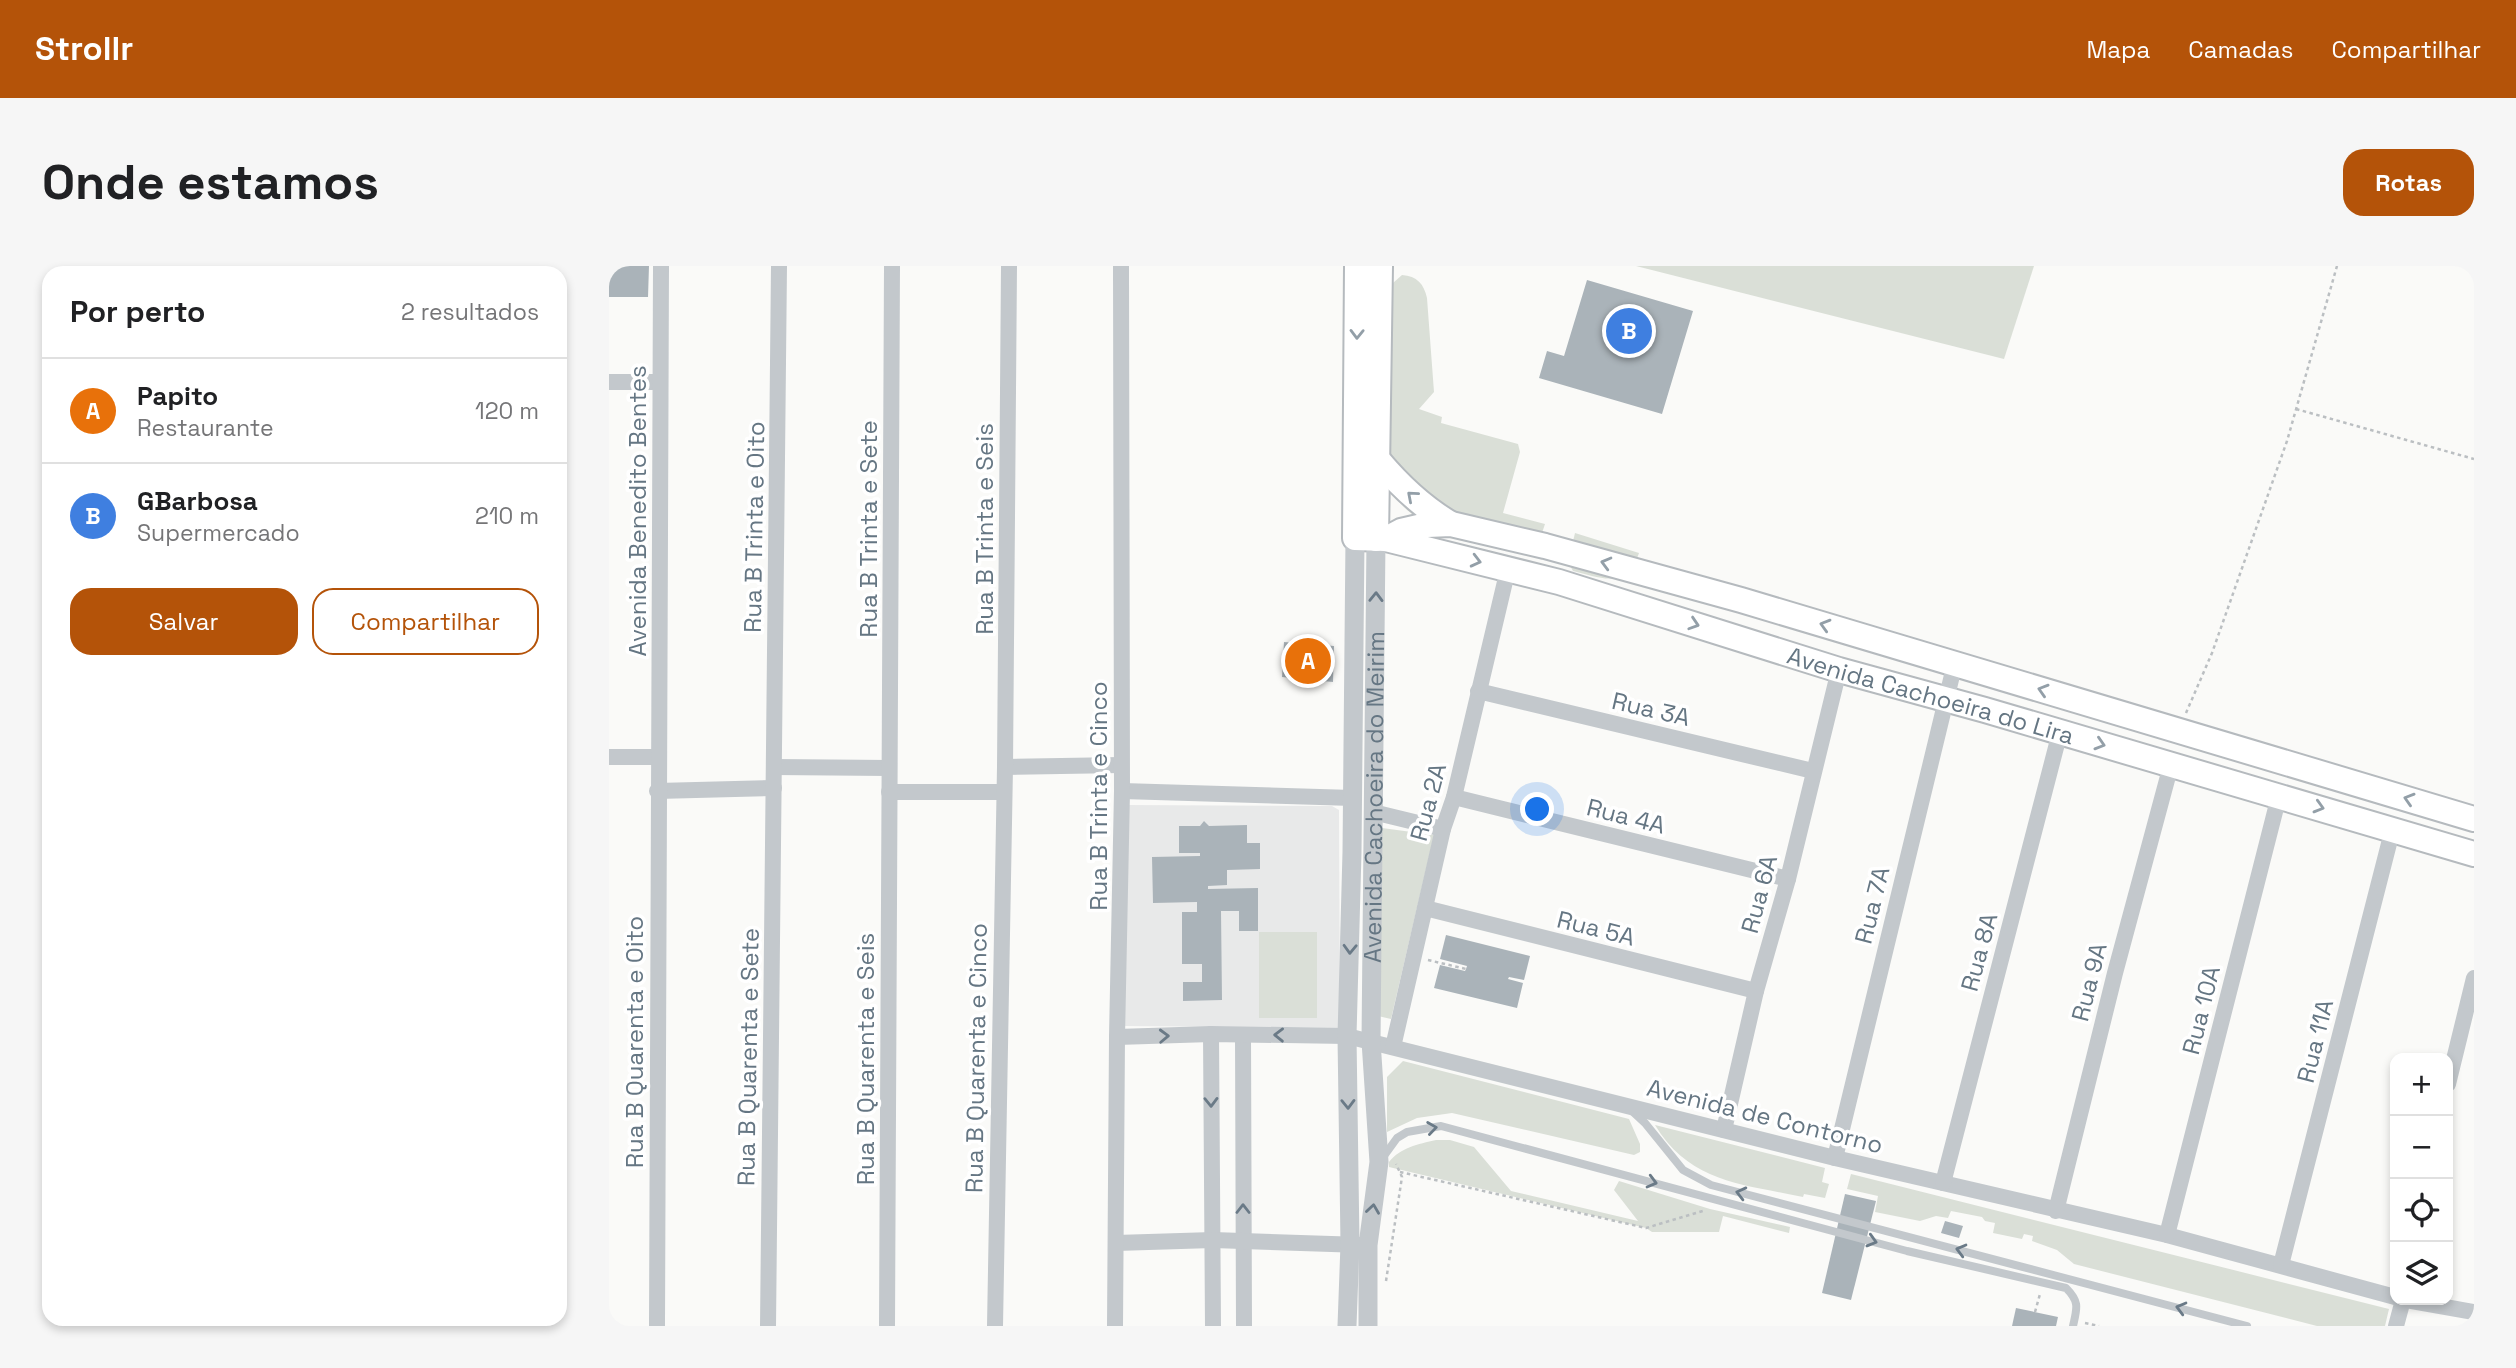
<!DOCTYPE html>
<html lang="pt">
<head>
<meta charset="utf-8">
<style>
	body { margin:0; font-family:"Space Grotesk",sans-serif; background:#f6f6f6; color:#202124 }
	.controls { position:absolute; right:21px; bottom:21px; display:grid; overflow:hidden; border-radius:14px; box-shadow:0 4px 10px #0003 }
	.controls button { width:63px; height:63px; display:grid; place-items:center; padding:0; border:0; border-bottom:2px solid #e0e0e0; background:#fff; color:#202124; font:35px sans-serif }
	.you { position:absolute; left:929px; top:544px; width:24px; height:24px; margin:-18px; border:5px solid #fff; border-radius:50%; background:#1a73e8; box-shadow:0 0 0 10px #1a73e833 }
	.badge { display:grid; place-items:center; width:46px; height:46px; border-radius:50%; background:#b45309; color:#fff; font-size:23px; font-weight:700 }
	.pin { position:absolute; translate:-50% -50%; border:4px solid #fff; box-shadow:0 2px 7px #0006 }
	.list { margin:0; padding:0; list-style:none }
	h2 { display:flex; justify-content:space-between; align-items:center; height:91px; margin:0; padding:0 28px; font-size:30px }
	h2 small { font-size:23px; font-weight:400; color:#757577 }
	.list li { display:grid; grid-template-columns:46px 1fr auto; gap:21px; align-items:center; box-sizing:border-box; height:105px; padding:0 28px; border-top:2px solid #e0e0e0 }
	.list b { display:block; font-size:26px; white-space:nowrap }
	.list p { margin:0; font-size:23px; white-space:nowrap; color:#757577 }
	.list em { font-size:23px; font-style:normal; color:#757577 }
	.actions { display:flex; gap:14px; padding:21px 28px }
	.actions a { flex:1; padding:16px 0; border:2px solid #b45309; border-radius:21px; text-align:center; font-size:24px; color:#b45309 }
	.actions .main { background:#b45309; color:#fff }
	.icon { flex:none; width:38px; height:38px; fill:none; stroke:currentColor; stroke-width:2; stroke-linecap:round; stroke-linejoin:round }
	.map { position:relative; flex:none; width:1865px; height:1060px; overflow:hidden; border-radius:21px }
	header { display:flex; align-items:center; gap:42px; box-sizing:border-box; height:98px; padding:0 35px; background:#b45309; color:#fff }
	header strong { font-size:33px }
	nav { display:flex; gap:38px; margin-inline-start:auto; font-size:24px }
	.intro { display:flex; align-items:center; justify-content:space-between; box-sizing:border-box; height:168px; padding:0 42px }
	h1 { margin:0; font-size:49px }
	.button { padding:18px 32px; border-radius:21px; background:#b45309; color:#fff; font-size:24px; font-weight:700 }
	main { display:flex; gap:42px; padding:0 42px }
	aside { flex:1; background:#fff; border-radius:21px; box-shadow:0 4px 10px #0003 }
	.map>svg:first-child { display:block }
</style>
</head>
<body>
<header>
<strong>Strollr</strong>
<nav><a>Mapa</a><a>Camadas</a><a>Compartilhar</a></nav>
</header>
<div class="intro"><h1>Onde estamos</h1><a class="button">Rotas</a></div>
<main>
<aside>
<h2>Por perto<small>2 resultados</small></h2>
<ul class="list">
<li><span class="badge" style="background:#e8710a">A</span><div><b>Papito</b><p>Restaurante</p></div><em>120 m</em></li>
<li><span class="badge" style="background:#3f7fe0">B</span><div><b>GBarbosa</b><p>Supermercado</p></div><em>210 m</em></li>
</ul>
<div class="actions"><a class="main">Salvar</a><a>Compartilhar</a></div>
</aside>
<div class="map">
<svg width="1865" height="1060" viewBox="0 0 1865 1060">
	<rect width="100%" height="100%" fill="#fafaf8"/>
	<polygon fill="#e8e9e9" points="517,539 723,540 730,544 731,762 515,760"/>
	<g fill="#dadfd7">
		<polygon points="1027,0 1425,0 1395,93"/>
		<path d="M793,9C808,10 815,18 818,32L825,126L810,143L833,151L832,157L909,178L911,186L894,247L936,258L933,267L808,252C791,239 785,232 782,210L779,48L783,43L784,17Z"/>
		<path d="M966,267L1030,287C1018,324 992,312 964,305L959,296Z"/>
		<polygon points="773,562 825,569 782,753 769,750"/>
		<rect x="650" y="666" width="58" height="86"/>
		<polygon points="794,795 1020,853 1031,878 1031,886 1025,889 843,847 808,852 778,866 778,811"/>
		<path d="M1046,859L1216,902L1213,916L1220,918L1216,932L1195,928L1194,931C1134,918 1081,917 1046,859Z"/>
		<path d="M827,874H841L865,881L902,925L1029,955L1005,924L1010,915L1101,943L1181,961L1180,967L1114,950L1110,966H1043L1037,962L780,901V896C791,882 809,878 827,874Z"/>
		<polygon points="1242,908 1780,1043 1776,1060 1708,1060 1465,998 1448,984 1423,975 1424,970 1415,968 1413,973 1384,967 1386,957 1376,955 1373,951 1342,945 1339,952 1327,950 1311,955 1266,946 1269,930 1238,923"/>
	</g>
	<g fill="#aab3b9">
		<polygon points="0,0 40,0 39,31 0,31"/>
		<polygon points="978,14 1084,45 1053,148 930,112 938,85 955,90"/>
		<polygon points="675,376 725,380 724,416 673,411"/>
		<polygon points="595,555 600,560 638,559 638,577 651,577 651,603 618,604 618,619 599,620 599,623 649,622 649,665 630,665 630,645 612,645 613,734 574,735 574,716 593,716 593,698 573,698 573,646 588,646 588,636 544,637 543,591 591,590 591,587 570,587 570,560 591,560"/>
		<polygon points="837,669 921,690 915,714 900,711 899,713 914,717 908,742 825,722 831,699 856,705 857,703 858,700 831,693"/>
		<polygon points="1236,928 1267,935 1242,1034 1213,1027"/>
		<polygon points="1336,955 1354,960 1350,972 1332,967"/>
		<polygon points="1407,1042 1449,1051 1447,1060 1403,1060"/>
	</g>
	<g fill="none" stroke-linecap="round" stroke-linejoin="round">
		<g stroke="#b5babe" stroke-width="28">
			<g id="primary">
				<path id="s2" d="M748,0L746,272L777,273L950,316L1230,404L1376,444L1865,588"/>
				<path d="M770,195C791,220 813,241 842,258"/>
				<polyline points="767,273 771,0"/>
				<polyline points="777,273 792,265 818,259 842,258 936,280 1132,334 1865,553"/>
			</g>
		</g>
		<g stroke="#bbbfc2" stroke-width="2.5" stroke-dasharray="3.5 3.5" stroke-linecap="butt">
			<polyline points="1687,143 1865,193"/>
			<polyline points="1577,447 1603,387 1678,175 1728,0"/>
			<polyline points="819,694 857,703"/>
			<polyline points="791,906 1037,962 1097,944"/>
			<polyline points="777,1015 793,911 787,898"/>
			<polyline points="1426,1046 1431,1028"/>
			<polyline points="1476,1057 1490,1060"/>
		</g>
		<g stroke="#c3c8cc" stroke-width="8">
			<polyline points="1022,844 1036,857 1074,904 1102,919 1638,1060"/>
			<path d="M772,894L788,872L798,866L832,860L1298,985L1457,1022C1471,1036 1468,1042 1464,1060"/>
		</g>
		<g stroke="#c3c8cc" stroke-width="16">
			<polyline points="0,116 51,116"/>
			<polyline points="869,425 1204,505"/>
			<polyline points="0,491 49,491"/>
			<polyline points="165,501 280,502"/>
			<polyline points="396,501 512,499"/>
			<polyline points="48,525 165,522"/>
			<polyline points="513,525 744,532"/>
			<polyline points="280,526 394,526"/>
			<polyline points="845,531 1179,613"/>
			<polyline points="764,546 834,563"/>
			<polyline points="816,642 1147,725"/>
			<polyline points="602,768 604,1060"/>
			<polyline points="634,769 635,1060"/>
			<polyline points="508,771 602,768 738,770 1226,892 1558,969 1786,1031"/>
			<polyline points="784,781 834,563 845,531 899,303"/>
			<polyline points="1839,818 1865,712"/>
			<polyline points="1115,864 1147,725 1179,613 1230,404"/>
			<polyline points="1226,892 1346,397"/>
			<polyline points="1334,917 1451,466"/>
			<polyline points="1447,945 1506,707 1562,499"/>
			<polyline points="1558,969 1670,530"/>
			<polyline points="507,977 604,974 753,979"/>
			<polyline points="1672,999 1784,562"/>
			<polyline points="1797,1034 1865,1046"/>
			<polyline points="48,1060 52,0"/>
			<polyline points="159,1060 170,0"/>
			<polyline points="278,1060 283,0"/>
			<polyline points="386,1060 396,501 400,0"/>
			<polyline points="506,1060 508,771 513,525 512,0"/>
			<polyline points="1787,1060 1794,1034"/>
		</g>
		<g stroke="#c3c8cc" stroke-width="19">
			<polyline points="738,1060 741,978 738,770 743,586 746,272"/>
			<path id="s1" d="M759,1060V979L770,896L762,775L767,273"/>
		</g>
		<use href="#primary" stroke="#fff" stroke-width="24"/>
	</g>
	<defs><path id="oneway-chevron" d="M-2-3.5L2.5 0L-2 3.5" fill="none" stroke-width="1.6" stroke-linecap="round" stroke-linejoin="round" transform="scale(1.75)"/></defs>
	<g stroke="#939fa8">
		<use href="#oneway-chevron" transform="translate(748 68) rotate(91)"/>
		<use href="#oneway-chevron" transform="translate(803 230) rotate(-139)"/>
		<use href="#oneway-chevron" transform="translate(867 295) rotate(14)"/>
		<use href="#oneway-chevron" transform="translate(997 297) rotate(-165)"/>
		<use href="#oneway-chevron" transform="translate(1085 358) rotate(18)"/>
		<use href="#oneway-chevron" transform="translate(1216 359) rotate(-164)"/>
		<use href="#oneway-chevron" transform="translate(1434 424) rotate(-163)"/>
		<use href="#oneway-chevron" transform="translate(1491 478) rotate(17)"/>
		<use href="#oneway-chevron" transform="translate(1800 533) rotate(-163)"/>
		<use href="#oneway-chevron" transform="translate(1710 541) rotate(16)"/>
	</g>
	<g stroke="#6a7a87">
		<use href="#oneway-chevron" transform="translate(767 331) rotate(-89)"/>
		<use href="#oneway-chevron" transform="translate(741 683) rotate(92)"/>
		<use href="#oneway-chevron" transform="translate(670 769) rotate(-179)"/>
		<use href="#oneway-chevron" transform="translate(555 770) rotate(-2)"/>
		<use href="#oneway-chevron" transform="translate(602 836) rotate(89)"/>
		<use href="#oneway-chevron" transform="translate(739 838) rotate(89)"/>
		<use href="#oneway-chevron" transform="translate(823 862) rotate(-8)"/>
		<use href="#oneway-chevron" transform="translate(1043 916) rotate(15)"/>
		<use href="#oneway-chevron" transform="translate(1132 927) rotate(-166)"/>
		<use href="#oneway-chevron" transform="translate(634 943) rotate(-90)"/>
		<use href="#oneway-chevron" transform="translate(764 943) rotate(-82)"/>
		<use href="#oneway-chevron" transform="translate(1263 975) rotate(16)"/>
		<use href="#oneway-chevron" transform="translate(1352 984) rotate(-165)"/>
		<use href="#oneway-chevron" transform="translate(1572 1042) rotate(-165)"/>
	</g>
	<g text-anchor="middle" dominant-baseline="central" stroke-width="7" stroke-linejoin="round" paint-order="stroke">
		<g font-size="24" fill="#657683" stroke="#fff">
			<text transform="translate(28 245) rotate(-90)">Avenida Benedito Bentes</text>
			<text transform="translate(145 261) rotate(-89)">Rua B Trinta e Oito</text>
			<text transform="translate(259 263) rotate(-90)">Rua B Trinta e Sete</text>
			<text transform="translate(375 263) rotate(-90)">Rua B Trinta e Seis</text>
			<text stroke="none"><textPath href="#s2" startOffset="870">Avenida Cachoeira do Lira</textPath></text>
			<text transform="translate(1042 443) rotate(13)">Rua 3A</text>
			<text transform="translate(489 530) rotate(-90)">Rua B Trinta e Cinco</text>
			<text stroke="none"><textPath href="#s1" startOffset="530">Avenida Cachoeira do Meirim</textPath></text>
			<text transform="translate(819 536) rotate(-75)">Rua 2A</text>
			<text transform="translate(1017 550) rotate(14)">Rua 4A</text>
			<text transform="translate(1150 628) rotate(-75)">Rua 6A</text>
			<text transform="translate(1263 639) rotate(-76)">Rua 7A</text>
			<text transform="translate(987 662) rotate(14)">Rua 5A</text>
			<text transform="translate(1370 686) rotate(-75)">Rua 8A</text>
			<text transform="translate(1480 716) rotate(-76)">Rua 9A</text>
			<text transform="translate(1592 744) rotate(-76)">Rua 10A</text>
			<text transform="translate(1706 775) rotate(-76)">Rua 11A</text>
			<text transform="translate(25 776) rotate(-90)">Rua B Quarenta e Oito</text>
			<text transform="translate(139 791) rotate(-89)">Rua B Quarenta e Sete</text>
			<text transform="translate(367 792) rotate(-89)">Rua B Quarenta e Cinco</text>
			<text transform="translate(256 793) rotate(-90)">Rua B Quarenta e Seis</text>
			<text transform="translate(1156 850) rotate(14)">Avenida de Contorno</text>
		</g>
	</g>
</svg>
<div class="controls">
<button>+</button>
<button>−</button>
<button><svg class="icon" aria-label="locate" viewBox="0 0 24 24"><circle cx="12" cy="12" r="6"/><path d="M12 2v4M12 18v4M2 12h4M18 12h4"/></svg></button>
<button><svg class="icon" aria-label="layers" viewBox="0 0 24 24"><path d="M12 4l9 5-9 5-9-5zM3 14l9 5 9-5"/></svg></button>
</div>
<div class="you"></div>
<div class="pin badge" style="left:699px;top:395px;background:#e8710a">A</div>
<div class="pin badge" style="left:1020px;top:65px;background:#3f7fe0">B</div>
</div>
</main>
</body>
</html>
